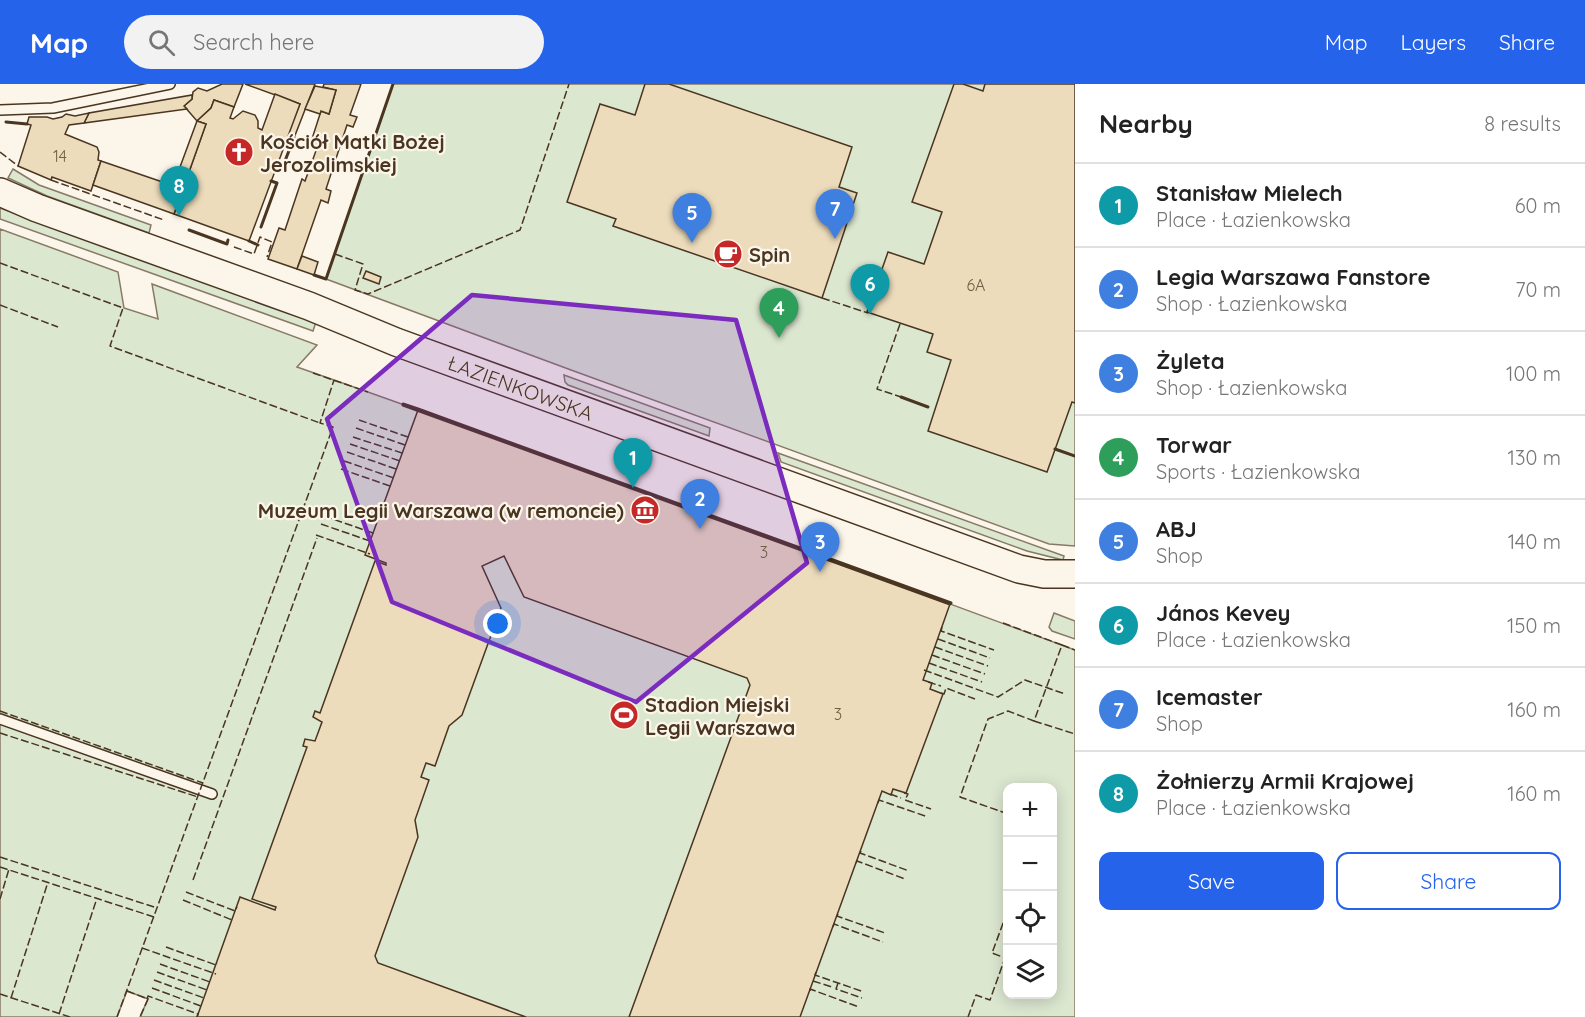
<!DOCTYPE html>
<html lang="en">
<head>
<meta charset="utf-8">
<style>
	body { margin:0; font-family:Quicksand,sans-serif; background:#f2f2f2; color:#222 }
	.controls { position:absolute; right:18px; bottom:18px; display:grid; overflow:hidden; border-radius:12px; box-shadow:0 3px 15px #0003 }
	.controls button { width:54px; height:54px; display:grid; place-items:center; padding:0; border:0; border-bottom:2px solid #e0e0e0; background:#fff; color:#222; font:30px sans-serif }
	.you { position:absolute; left:498px; top:540px; width:21px; height:21px; margin:-15px; border:4px solid #fff; border-radius:50%; background:#1a73e8; box-shadow:0 0 0 9px #1a73e833 }
	.badge { display:grid; place-items:center; width:39px; height:39px; border-radius:50%; background:#2563eb; color:#fff; font-size:20px; font-weight:700 }
	.pin { position:absolute; translate:-50% -50px; filter:drop-shadow(0 2px 3px #0008) }
	.pin::after { content:''; position:absolute; top:32px; width:21px; height:18px; background:inherit; clip-path:polygon(0 0,100% 0,50% 100%) }
	.list { margin:0; padding:0; list-style:none }
	h2 { display:flex; justify-content:space-between; align-items:center; height:78px; margin:0; padding:0 24px; font-size:26px }
	h2 small { font-size:20px; font-weight:400; color:#767676 }
	.list li { display:grid; grid-template-columns:39px 1fr auto; gap:18px; align-items:center; box-sizing:border-box; height:84px; padding:0 24px; border-top:2px solid #e0e0e0 }
	.list b { display:block; font-size:22px; white-space:nowrap }
	.list p { margin:0; font-size:20px; white-space:nowrap; color:#767676 }
	.list em { font-size:20px; font-style:normal; color:#767676 }
	.actions { display:flex; gap:12px; padding:18px 24px }
	.actions a { flex:1; padding:14px 0; border:2px solid #2563eb; border-radius:12px; text-align:center; font-size:21px; color:#2563eb }
	.actions .main { background:#2563eb; color:#fff }
	.icon { flex:none; width:33px; height:33px; fill:none; stroke:currentColor; stroke-width:2; stroke-linecap:round; stroke-linejoin:round }
	.map { position:relative; flex:none; width:1075px; height:933px; overflow:hidden }
	header { display:flex; align-items:center; gap:36px; box-sizing:border-box; height:84px; padding:0 30px; background:#2563eb; color:#fff }
	header strong { font-size:28px }
	nav { display:flex; gap:33px; margin-inline-start:auto; font-size:21px }
	.search { width:420px; height:54px; background:#f2f2f2; display:flex; align-items:center; gap:15px; box-sizing:border-box; padding:0 21px; border-radius:33px; color:#767676; font-size:22px }
	main { display:flex }
	aside { flex:1; background:#fff }
	.map>svg:first-child { display:block }
</style>
</head>
<body>
<header>
<strong>Map</strong>
<div class="search"><svg class="icon" aria-label="search" viewBox="0 0 24 24"><circle cx="10" cy="10" r="6"/><path d="M15 15l6 6"/></svg>Search here</div>
<nav><a>Map</a><a>Layers</a><a>Share</a></nav>
</header>
<main>
<div class="map">
<svg width="1075" height="933" viewBox="0 0 1075 933">
	<rect width="100%" height="100%" fill="#fbf6e9"/>
	<g fill="#dce7d0" stroke="#887966" stroke-width="1.5" fill-rule="evenodd">
		<polygon points="393,0 1075,0 1075,462 1049,460 571,286 326,195"/>
		<polygon points="13,85 39,101 151,141 149,149 47,112 8,94"/>
		<polygon points="0,124 316,238 313,247 0,135"/>
		<path d="M0,145L118,188L124,224L158,235L152,200L317,261L297,283C557,374 817,471 1075,566V933H140L148,915L127,907L117,933H0ZM1008,704H1052V910H1008Z"/>
		<polygon points="564,291 710,344 709,352 568,301 565,298"/>
		<polygon points="778,369 1064,472 1063,476 1027,467 781,378"/>
		<polygon points="1054,529 1075,537 1075,555 1052,547 1049,543"/>
	</g>
	<g fill="#ecdcbc" stroke="#4a3520" stroke-width="1.5">
		<polygon points="222,0 243,0 234,23 214,16 211,24 197,37 184,22 192,15 193,8 198,4 207,7"/>
		<polygon points="245,0 315,0 294,54 287,51 300,20"/>
		<polygon points="324,0 361,0 350,31 357,33 353,43 347,41 326,105 331,107 328,119 321,116 297,185 268,175 279,144 285,146 302,95 305,97 317,64 310,61 321,27 329,30 336,6 323,3"/>
		<polygon points="645,0 669,0 852,63 839,103 857,109 822,214 613,142 616,135 567,118 600,20 635,31"/>
		<polygon points="954,0 963,0 983,7 985,0 1075,0 1075,319 1072,318 1047,388 928,347 951,276 927,268 933,250 867,228 888,168 924,180 942,128 912,118"/>
		<polygon points="315,2 336,6 329,30 321,27 320,30 305,25"/>
		<polygon points="275,10 300,20 249,157 174,130 206,40 197,37 211,24 214,16 234,23 230,34 233,35 243,27 255,31 258,37 258,44 262,46"/>
		<polygon points="192,11 192,15 184,22 187,25 84,39 89,29"/>
		<polygon points="89,29 84,39 69,41 65,50 97,63 99,68 98,76 101,77 91,107 52,93 51,96 18,82 31,41 27,40 29,33 47,33 53,35 62,33 66,30 75,32"/>
		<polygon points="197,37 206,40 183,105 173,102"/>
		<polygon points="101,77 183,105 174,130 93,101"/>
		<polygon points="302,172 318,178 314,191 297,185"/>
		<polygon points="366,187 381,193 379,200 363,194"/>
		<polygon points="418,326 950,520 923,596 932,599 930,605 943,610 906,709 893,705 891,711 882,707 800,933 629,933 750,601 747,594 524,513 504,472 482,482 501,524 462,631 449,642 435,682 426,679 421,693 429,696 415,736 418,753 375,872 378,879 526,933 197,933 240,813 275,826 276,823 252,815 307,663 303,662 305,655 315,657 322,638 313,633 315,627 320,629 375,477 386,481 386,479 365,471"/>
	</g>
	<g fill="none" stroke-linecap="round" stroke-linejoin="round">
		<g stroke="#4a3520" stroke-width="12">
			<g id="lane">
				<polyline points="0,26 53,24 170,0"/>
				<polyline points="0,635 212,710"/>
			</g>
		</g>
		<g stroke="#4a3520" stroke-width="30">
			<g id="secondary">
				<path id="s1" d="M0,108L37,124L309,222L396,258L1019,485L1044,490H1075"/>
			</g>
		</g>
		<use href="#lane" stroke="#fbf6e9" stroke-width="9"/>
		<use href="#secondary" stroke="#fbf6e9" stroke-width="27"/>
		<g stroke="#4a3520" stroke-width="1.5" stroke-dasharray="8 3" stroke-linecap="butt">
			<polyline points="0,68 18,82"/>
			<polyline points="51,96 164,136"/>
			<polyline points="234,163 254,170 260,153 272,158 267,173"/>
			<polyline points="335,170 363,180 355,206 368,210 520,146 569,0"/>
			<polyline points="0,179 123,224 110,262 320,339"/>
			<polyline points="822,214 868,229"/>
			<polyline points="0,221 58,243"/>
			<polyline points="900,240 877,305 901,313"/>
			<polyline points="313,289 368,308"/>
			<polyline points="359,336 408,353 409,351"/>
			<polyline points="356,344 405,361"/>
			<polyline points="353,353 402,369"/>
			<polyline points="350,360 400,377"/>
			<polyline points="347,368 396,385"/>
			<polyline points="344,377 394,394"/>
			<polyline points="341,385 390,402 390,404"/>
			<polyline points="324,432 373,449 374,446"/>
			<polyline points="321,440 370,457 369,460"/>
			<polyline points="316,451 370,470"/>
			<polyline points="1003,539 1062,561"/>
			<polyline points="942,543 941,547 994,566"/>
			<polyline points="938,555 990,574"/>
			<polyline points="935,563 988,582"/>
			<polyline points="932,571 985,590"/>
			<polyline points="929,579 982,598"/>
			<polyline points="924,586 998,613 1025,596 1065,610"/>
			<polyline points="928,598 941,602"/>
			<polyline points="941,609 944,610 946,604 975,615"/>
			<polyline points="0,627 203,699"/>
			<polyline points="1034,637 1075,650"/>
			<polyline points="0,649 198,713"/>
			<polyline points="904,709 908,710 905,716 931,725"/>
			<polyline points="890,710 901,714"/>
			<polyline points="878,719 879,716 928,733"/>
			<polyline points="1008,730 960,713 988,635 1008,627 1034,637 1062,561 1075,566"/>
			<polyline points="861,767 860,769 909,787"/>
			<polyline points="0,773 157,824"/>
			<polyline points="856,779 857,777 905,795"/>
			<polyline points="0,783 154,833"/>
			<polyline points="193,796 317,454"/>
			<polyline points="186,808 235,827 237,823"/>
			<polyline points="0,815 9,785"/>
			<polyline points="183,816 232,836"/>
			<polyline points="838,830 837,832 885,849"/>
			<polyline points="833,843 834,840 883,858"/>
			<polyline points="166,863 216,881 217,879"/>
			<polyline points="142,864 216,890"/>
			<polyline points="160,880 210,898"/>
			<polyline points="157,888 207,906"/>
			<polyline points="816,888 815,891 864,908"/>
			<polyline points="154,896 204,914"/>
			<polyline points="813,897 832,903"/>
			<polyline points="838,899 836,905 862,914"/>
			<polyline points="152,904 201,922"/>
			<polyline points="127,907 148,915 140,933"/>
			<polyline points="810,907 810,905 859,923"/>
			<polyline points="0,910 70,933"/>
			<polyline points="11,914 48,798"/>
			<polyline points="147,915 148,912 198,930 197,933"/>
			<polyline points="59,930 97,814"/>
			<polyline points="117,933 333,343 320,339 334,296"/>
			<polyline points="968,933 976,911 990,916 1005,874 992,869 1008,826"/>
		</g>
		<g stroke="#4a3520" stroke-width="3">
			<polyline points="6,38 27,40"/>
			<polyline points="275,85 281,87 294,54"/>
			<polyline points="261,143 277,99 271,97"/>
			<polyline points="189,146 227,160 228,156"/>
			<polyline points="249,157 258,161"/>
			<polyline points="314,191 326,195 393,0"/>
			<polyline points="901,313 928,323"/>
			<polygon points="403,320 418,325 951,519 950,520 403,321"/>
			<polyline points="1055,365 1075,372"/>
		</g>
	</g>
	<path fill="#7b2cbf" fill-opacity="0.2" stroke="#7b2cbf" stroke-width="4.5" stroke-linejoin="round" d="M472,211L736,236L807,479L636,618L392,518L327,335Z"/>
	<defs>
		<g id="church-disc" transform="scale(1.5)"><circle r="9.5" fill="#c62828" stroke="#fbf6e9"/><path d="M-1.2-6h2.4v3.5h3.3v2.4h-3.3V6h-2.4V-.1h-3.3v-2.4h3.3Z" fill="#fff"/></g>
		<g id="cafe-disc" transform="scale(1.5)"><circle r="9.5" fill="#c62828" stroke="#fbf6e9"/><path d="M-5.5-4.5H6V0H3Q3 3.5 0 3.5H-2.5Q-5.5 3.5-5.5 0ZM3-3.2v2h1.7v-2ZM-6 4.5H4V6H-6Z" fill="#fff"/></g>
		<g id="museum-disc" transform="scale(1.5)"><circle r="9.5" fill="#c62828" stroke="#fbf6e9"/><path d="M0-6L6-3V-2H-6V-3ZM-5-1h2V3h-2ZM-1-1h2V3h-2ZM3-1h2V3H3ZM-6 4H6V6H-6Z" fill="#fff"/></g>
		<g id="stadium-disc" transform="scale(1.5)"><circle r="9.5" fill="#c62828" stroke="#fbf6e9"/><path d="M0-5a6.5 5 0 1 0 0 10a6.5 5 0 1 0 0-10ZM-3.5-1.8h7v3.6h-7Z" fill="#fff"/></g>
	</defs>
	<g fill-rule="evenodd">
		<use href="#church-disc" x="239" y="68"/>
		<use href="#cafe-disc" x="728" y="170"/>
		<use href="#museum-disc" x="645" y="426"/>
		<use href="#stadium-disc" x="624" y="631"/>
	</g>
	<g text-anchor="middle" dominant-baseline="central" stroke-width="4.5" stroke-linejoin="round" paint-order="stroke">
		<g font-size="16" fill="#725f47">
			<text x="60" y="72">14</text>
			<text x="976" y="201">6A</text>
			<text x="764" y="468">3</text>
			<text x="838" y="630">3</text>
		</g>
		<g font-size="20" font-weight="bold" fill="#4a3520" stroke="#fbf6e9" text-anchor="start">
			<text x="260" y="57">Kościół Matki Bożej<tspan x="260" dy="23">Jerozolimskiej</tspan></text>
			<text x="749" y="170">Spin</text>
			<text x="624" y="426" text-anchor="end">Muzeum Legii Warszawa (w remoncie)</text>
			<text x="645" y="620">Stadion Miejski<tspan x="645" dy="23">Legii Warszawa</tspan></text>
		</g>
		<g font-size="20" fill="#4a3520" stroke="#fbf6e9">
			<text stroke="none"><textPath href="#s1" startOffset="556">ŁAZIENKOWSKA</textPath></text>
		</g>
	</g>
</svg>
<div class="controls">
<button>+</button>
<button>−</button>
<button><svg class="icon" aria-label="locate" viewBox="0 0 24 24"><circle cx="12" cy="12" r="6"/><path d="M12 2v4M12 18v4M2 12h4M18 12h4"/></svg></button>
<button><svg class="icon" aria-label="layers" viewBox="0 0 24 24"><path d="M12 4l9 5-9 5-9-5zM3 14l9 5 9-5"/></svg></button>
</div>
<div class="you"></div>
<div class="pin badge" style="left:633px;top:404px;background:#0f9aa8">1</div>
<div class="pin badge" style="left:700px;top:445px;background:#3f7fe0">2</div>
<div class="pin badge" style="left:820px;top:488px;background:#3f7fe0">3</div>
<div class="pin badge" style="left:779px;top:254px;background:#2e9e5b">4</div>
<div class="pin badge" style="left:692px;top:159px;background:#3f7fe0">5</div>
<div class="pin badge" style="left:870px;top:230px;background:#0f9aa8">6</div>
<div class="pin badge" style="left:835px;top:155px;background:#3f7fe0">7</div>
<div class="pin badge" style="left:179px;top:132px;background:#0f9aa8">8</div>
</div>
<aside>
<h2>Nearby<small>8 results</small></h2>
<ul class="list">
<li><span class="badge" style="background:#0f9aa8">1</span><div><b>Stanisław Mielech</b><p>Place · Łazienkowska</p></div><em>60 m</em></li>
<li><span class="badge" style="background:#3f7fe0">2</span><div><b>Legia Warszawa Fanstore</b><p>Shop · Łazienkowska</p></div><em>70 m</em></li>
<li><span class="badge" style="background:#3f7fe0">3</span><div><b>Żyleta</b><p>Shop · Łazienkowska</p></div><em>100 m</em></li>
<li><span class="badge" style="background:#2e9e5b">4</span><div><b>Torwar</b><p>Sports · Łazienkowska</p></div><em>130 m</em></li>
<li><span class="badge" style="background:#3f7fe0">5</span><div><b>ABJ</b><p>Shop</p></div><em>140 m</em></li>
<li><span class="badge" style="background:#0f9aa8">6</span><div><b>János Kevey</b><p>Place · Łazienkowska</p></div><em>150 m</em></li>
<li><span class="badge" style="background:#3f7fe0">7</span><div><b>Icemaster</b><p>Shop</p></div><em>160 m</em></li>
<li><span class="badge" style="background:#0f9aa8">8</span><div><b>Żołnierzy Armii Krajowej</b><p>Place · Łazienkowska</p></div><em>160 m</em></li>
</ul>
<div class="actions"><a class="main">Save</a><a>Share</a></div>
</aside>
</main>
</body>
</html>
